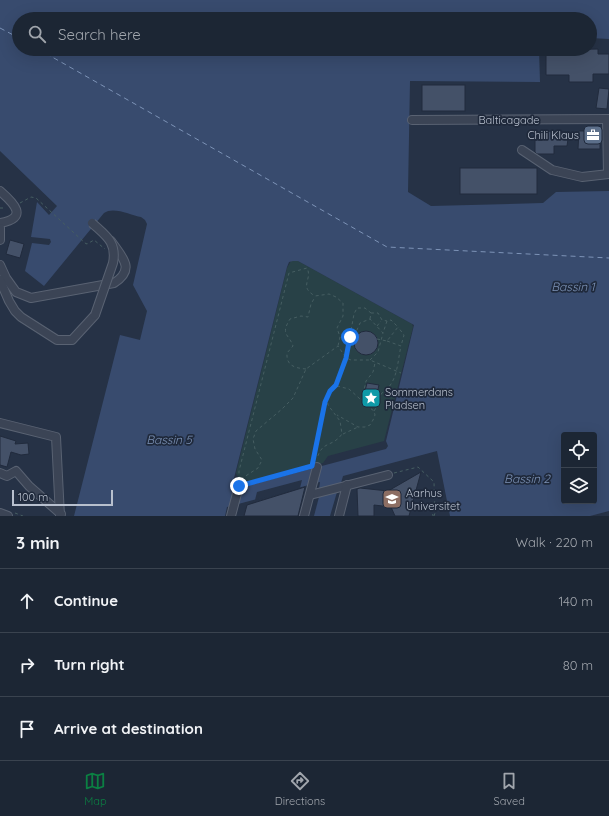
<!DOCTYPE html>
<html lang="en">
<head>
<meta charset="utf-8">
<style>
	body { margin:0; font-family:Quicksand,sans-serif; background:#252e3c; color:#f1f3f6 }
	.controls { position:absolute; right:12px; bottom:12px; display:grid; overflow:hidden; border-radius:4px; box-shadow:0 4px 16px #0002 }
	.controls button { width:36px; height:36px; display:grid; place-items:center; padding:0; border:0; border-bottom:1px solid #3a434f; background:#1c2634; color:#f1f3f6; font:20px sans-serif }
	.scale { position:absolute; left:12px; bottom:10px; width:101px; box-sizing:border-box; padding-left:4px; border:2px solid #b8c0ce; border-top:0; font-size:11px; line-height:14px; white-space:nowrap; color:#b8c0ce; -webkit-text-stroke:3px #1f293b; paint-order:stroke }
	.stop { position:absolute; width:12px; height:12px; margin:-9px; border:3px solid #1a73e8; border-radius:50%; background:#fff }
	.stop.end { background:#1a73e8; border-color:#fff; box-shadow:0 1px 4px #0008 }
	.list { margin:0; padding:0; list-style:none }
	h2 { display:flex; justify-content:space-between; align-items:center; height:52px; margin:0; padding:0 16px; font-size:17px }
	h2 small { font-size:13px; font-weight:400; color:#a0a5ac }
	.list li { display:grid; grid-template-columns:26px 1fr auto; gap:12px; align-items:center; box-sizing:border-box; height:64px; padding:0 16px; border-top:1px solid #3a434f }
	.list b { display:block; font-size:15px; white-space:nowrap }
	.list em { font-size:13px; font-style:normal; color:#a0a5ac }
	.icon { flex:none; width:22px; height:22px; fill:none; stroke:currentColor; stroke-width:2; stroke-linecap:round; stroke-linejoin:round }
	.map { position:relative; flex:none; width:609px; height:516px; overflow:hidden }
	.search { position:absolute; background:#1c2634; box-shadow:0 4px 16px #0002; left:12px; right:12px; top:12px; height:44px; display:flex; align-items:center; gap:10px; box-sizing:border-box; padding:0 14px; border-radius:22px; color:#a0a5ac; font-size:15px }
	.sheet { height:244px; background:#1c2634 }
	nav { display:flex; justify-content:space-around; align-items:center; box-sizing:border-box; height:56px; border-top:1px solid #3a434f; background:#1c2634; font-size:11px; color:#a0a5ac }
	nav a { display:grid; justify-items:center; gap:2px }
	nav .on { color:#0b8043 }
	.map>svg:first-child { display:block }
</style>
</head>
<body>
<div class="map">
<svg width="609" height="516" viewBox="0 0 609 516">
	<rect width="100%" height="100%" fill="#263246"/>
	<polygon fill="#284147" points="291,261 298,261 412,324 413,327 384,441 328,456 323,463 234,489 238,477 236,473 287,268"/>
	<g fill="#384b6e" fill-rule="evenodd">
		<path d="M0,0H609V39L590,38V19H19V49H539L540,82L410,81L408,192L431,206L543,203L556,192L609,191V511L590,516H450L437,451L343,476L341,483L319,489L320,482L227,507L225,516H74L120,335L140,340L147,311L133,285L147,224L145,220L141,217C131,215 113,206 104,213L44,286L25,271L32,243L49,245L51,242L50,239L31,237L37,202L49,215L57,206L0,151ZM293,261H298L414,325L386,441L388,446L386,449L382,450L231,490L287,267L289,262ZM564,435H594V501H564Z"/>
		<polygon points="337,492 330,516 314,516 319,497"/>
	</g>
	<polygon fill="#263246" points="302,480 300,488 255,500 257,492"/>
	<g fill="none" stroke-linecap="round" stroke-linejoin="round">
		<g stroke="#7d93b7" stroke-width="1" stroke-dasharray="5 4" stroke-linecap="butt">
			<polyline points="0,28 19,38"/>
			<polyline points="38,49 387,247 609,258"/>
		</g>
	</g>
	<g fill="#445168" stroke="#212b3d">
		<polygon points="598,49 598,54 609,54 609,74 593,74 593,82 569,82 569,75 546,75 546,50"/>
		<rect x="422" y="85" width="43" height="26"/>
		<polygon points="599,88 609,89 607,109 596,108"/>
		<polygon points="544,131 569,132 567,146 554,146 554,154 537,154 535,152 535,140 542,140 542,138 544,138"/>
		<polygon points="579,131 600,131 600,149 578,149"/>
		<rect x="460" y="168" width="77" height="26"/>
		<polygon points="10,240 24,244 20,258 6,254"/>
		<circle cx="366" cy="343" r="12"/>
		<polygon points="367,383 379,385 377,393 365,391"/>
		<polygon points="0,436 16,441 15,444 28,443 29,454 21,455 11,452 7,467 0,465"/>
		<polygon points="421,472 409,516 395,516 391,507 374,505 374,516 358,516 357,489 360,488 388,491"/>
		<polygon points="305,487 298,516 244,516 247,505"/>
	</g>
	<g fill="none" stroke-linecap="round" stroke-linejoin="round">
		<g stroke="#596272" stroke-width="10">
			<g id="minor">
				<polyline points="607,119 608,174"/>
				<polyline points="412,120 609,119"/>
				<polyline points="522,150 552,170 582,177 609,174"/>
				<path d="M0,191C14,203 29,218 0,223"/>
				<polyline points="0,228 0,240"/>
				<path d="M0,265L6,278L16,292L31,298L114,283C136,269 122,257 111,241"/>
				<polyline points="0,280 9,301 15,311 21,317 57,340 72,340 95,315"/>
				<polyline points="0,423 56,437 60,516"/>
				<polyline points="0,473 7,476 16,471 29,486 61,514"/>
				<polyline points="310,495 388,475"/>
				<polyline points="0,513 8,516"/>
				<polyline points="231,516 239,486"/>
				<polyline points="304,516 317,467"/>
				<polyline points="339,516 347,485"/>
			</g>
		</g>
		<g stroke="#465e62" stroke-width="1" stroke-dasharray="3 3" stroke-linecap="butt">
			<polyline points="20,203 31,197 36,198 85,243 87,244 94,240 105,249"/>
			<polyline points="0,208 6,208"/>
			<polyline points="370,319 371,313 378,313 382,320 387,321"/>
			<polyline points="377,326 381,321"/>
			<polyline points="350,336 354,314 357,308 365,308 371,313"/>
			<polyline points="377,339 387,341 398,327 391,320 387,321 383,333"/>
			<polyline points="387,341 401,346 404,335 398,327"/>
			<polyline points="370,360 378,352 383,333 370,319 360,323 357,330 350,337 346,358 351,360 370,360 401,373"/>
			<path d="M306,369C295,368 286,366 287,353L293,346C289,334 280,335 290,319L301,316L308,317L311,304L315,297"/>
			<polyline points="337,386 349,389 370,408 374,411 375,415 373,420 370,425 365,427 358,427 337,415"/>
			<polyline points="362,400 366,381 373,372 375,363"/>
			<path d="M374,411C379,404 378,399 382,393C384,390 389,388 391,384C398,373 398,359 401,346"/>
			<polyline points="343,434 358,427"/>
			<polyline points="313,461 325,402 327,398"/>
			<polyline points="394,473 418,467 434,482 435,513 434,516"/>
			<path d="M241,479L239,475V471L289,273L307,268C313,280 298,286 315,296L329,294L336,297L343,303V316L337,328L340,337L338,346"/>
			<path d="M241,479L258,468L262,460L255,449L253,439L256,431L282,409L293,398L306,369L338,346L346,358L336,385L330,391L327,397L328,405L340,421L342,434C332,448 322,440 317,459"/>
			<polyline points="246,484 309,467"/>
			<polyline points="432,508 433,516"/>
			<polyline points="15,513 23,516"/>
		</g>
		<use href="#minor" stroke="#3b4455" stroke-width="8"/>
		<g stroke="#596272" stroke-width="10" stroke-linecap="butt">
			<path id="minor-bridge" d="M92,223C106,236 117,242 113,263L95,315"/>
		</g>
		<use href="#minor-bridge" stroke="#3b4455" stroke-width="8"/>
	</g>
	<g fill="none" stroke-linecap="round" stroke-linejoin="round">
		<polyline stroke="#1a73e8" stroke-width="5" points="239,486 312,466 325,402 330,391 336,385 346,358 350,337"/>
	</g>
	<defs>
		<g id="office-square" transform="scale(1)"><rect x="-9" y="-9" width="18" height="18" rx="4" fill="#5c6f8a" stroke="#1f293b"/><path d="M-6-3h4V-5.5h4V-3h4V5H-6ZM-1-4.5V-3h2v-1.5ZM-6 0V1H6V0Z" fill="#fff"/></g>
		<g id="sight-square" transform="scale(1)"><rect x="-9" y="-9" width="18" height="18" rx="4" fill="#0f9aa8" stroke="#1f293b"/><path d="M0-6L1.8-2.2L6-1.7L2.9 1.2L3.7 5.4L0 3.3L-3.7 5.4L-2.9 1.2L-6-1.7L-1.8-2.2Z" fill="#fff"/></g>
		<g id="university-square" transform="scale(1)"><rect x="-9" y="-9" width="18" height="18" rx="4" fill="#8d6e63" stroke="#1f293b"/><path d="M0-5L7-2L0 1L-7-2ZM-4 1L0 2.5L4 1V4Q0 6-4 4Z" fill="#fff"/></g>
	</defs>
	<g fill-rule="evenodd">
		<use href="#office-square" x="593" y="135"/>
		<use href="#sight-square" x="371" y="398"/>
		<use href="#university-square" x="392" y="499"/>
	</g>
	<g text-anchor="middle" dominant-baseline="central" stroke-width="3.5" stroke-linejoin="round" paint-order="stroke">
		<g font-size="11" fill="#b8c0ce" stroke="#1f293b">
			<text x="509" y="120">Balticagade</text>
		</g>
		<g font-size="11" fill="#b8c0ce" stroke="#1f293b" text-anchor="start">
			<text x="579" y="135" text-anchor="end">Chili Klaus</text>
			<text x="385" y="392">Sommerdans<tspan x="385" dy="13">Pladsen</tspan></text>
			<text x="406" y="493">Aarhus<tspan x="406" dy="13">Universitet</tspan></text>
		</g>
		<g font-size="12" font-style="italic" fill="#7d93b7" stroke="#1f293b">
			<text x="573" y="286">Bassin 1</text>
			<text x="169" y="439">Bassin 5</text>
			<text x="527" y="478">Bassin 2</text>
		</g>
	</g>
</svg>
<div class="controls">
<button><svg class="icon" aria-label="locate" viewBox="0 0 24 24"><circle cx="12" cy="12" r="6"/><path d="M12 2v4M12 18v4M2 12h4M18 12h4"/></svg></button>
<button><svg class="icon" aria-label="layers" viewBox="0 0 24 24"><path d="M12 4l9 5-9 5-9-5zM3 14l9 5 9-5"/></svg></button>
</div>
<div class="scale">100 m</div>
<div class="stop" style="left:350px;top:337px"></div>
<div class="stop end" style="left:239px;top:486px"></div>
<div class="search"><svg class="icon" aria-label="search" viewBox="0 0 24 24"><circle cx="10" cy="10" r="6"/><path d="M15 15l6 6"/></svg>Search here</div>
</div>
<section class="sheet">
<h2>3 min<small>Walk · 220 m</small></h2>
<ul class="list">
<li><svg class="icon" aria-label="ahead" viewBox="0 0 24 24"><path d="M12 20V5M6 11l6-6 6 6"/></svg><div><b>Continue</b></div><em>140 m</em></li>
<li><svg class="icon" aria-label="right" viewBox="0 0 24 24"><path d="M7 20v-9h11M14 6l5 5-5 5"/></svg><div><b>Turn right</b></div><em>80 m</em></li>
<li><svg class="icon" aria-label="arrive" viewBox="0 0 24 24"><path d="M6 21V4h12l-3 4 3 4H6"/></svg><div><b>Arrive at destination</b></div></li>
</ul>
</section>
<nav>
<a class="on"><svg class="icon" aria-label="map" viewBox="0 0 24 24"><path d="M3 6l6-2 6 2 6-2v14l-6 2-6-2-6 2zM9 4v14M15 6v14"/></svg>Map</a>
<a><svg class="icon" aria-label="directions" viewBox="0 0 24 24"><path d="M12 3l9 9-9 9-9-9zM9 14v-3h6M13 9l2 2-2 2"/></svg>Directions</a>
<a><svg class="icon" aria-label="saved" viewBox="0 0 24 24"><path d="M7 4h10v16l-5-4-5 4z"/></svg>Saved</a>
</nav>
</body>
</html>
